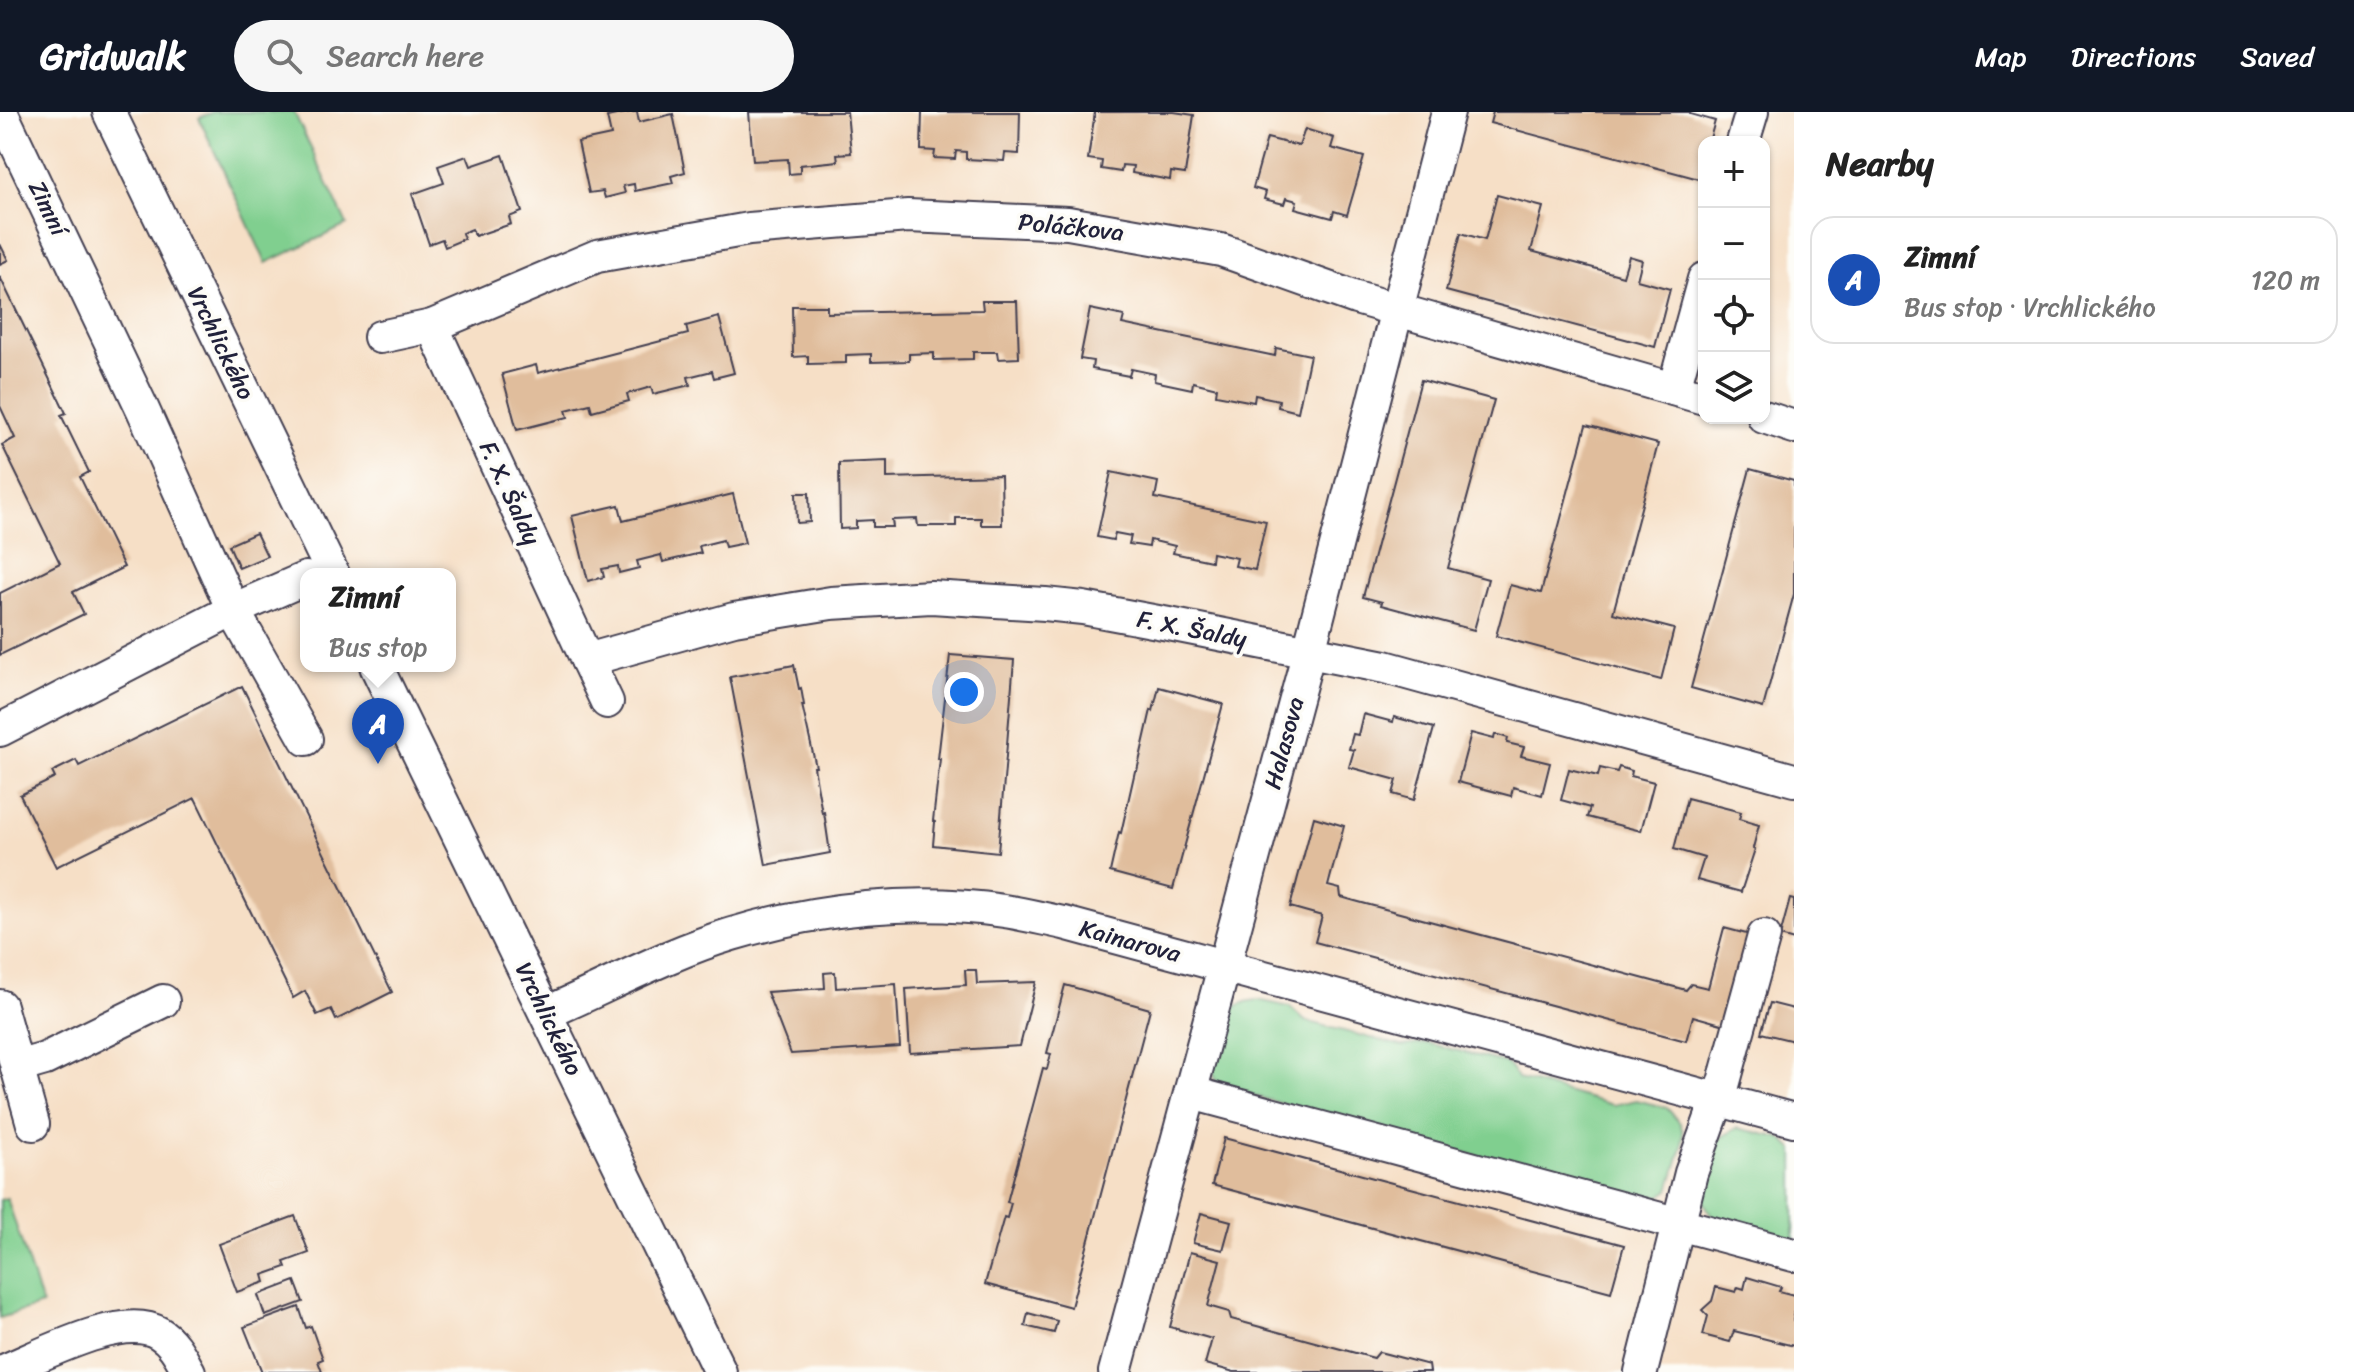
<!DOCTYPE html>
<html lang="en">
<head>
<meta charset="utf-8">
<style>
	body { margin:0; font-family:Sriracha,sans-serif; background:#f6f6f6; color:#222 }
	.controls { position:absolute; right:24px; top:24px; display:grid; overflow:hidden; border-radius:16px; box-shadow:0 2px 6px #0004 }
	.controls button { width:72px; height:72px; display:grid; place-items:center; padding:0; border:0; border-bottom:2px solid #e0e0e0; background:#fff; color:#222; font:40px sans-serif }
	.you { position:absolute; left:964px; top:580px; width:28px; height:28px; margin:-20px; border:6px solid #fff; border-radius:50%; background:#1a73e8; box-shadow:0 0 0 12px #1a73e833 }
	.badge { display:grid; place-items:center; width:52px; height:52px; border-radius:50%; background:#111827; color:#fff; font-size:26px; font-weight:700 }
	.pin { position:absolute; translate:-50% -66px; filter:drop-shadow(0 2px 4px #0008) }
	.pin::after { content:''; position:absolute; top:42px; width:28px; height:24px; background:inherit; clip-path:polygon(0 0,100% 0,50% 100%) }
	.popup { position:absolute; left:300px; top:456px; width:156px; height:104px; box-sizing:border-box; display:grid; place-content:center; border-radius:16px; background:#fff; filter:drop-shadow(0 2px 6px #0005); font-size:26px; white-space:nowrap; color:#767676 }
	.popup b { font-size:30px; color:#222 }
	.popup::after { content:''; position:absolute; left:50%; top:100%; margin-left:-16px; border:16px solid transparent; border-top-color:#fff }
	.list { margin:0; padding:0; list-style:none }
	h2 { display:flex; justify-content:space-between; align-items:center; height:104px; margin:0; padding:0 32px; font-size:34px }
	h2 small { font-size:26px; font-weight:400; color:#767676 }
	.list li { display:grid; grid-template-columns:52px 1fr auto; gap:24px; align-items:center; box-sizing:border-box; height:128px; margin:0 16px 16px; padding:0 16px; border:2px solid #e0e0e0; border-radius:24px }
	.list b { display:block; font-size:30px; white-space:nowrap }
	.list p { margin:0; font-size:26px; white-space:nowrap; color:#767676 }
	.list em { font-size:26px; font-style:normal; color:#767676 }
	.icon { flex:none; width:44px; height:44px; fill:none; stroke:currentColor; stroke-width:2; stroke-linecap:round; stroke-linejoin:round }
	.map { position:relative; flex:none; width:1794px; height:1260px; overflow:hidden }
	header { display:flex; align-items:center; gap:48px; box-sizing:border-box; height:112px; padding:0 40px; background:#111827; color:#fff }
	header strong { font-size:38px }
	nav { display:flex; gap:44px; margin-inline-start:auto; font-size:28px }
	.search { width:560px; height:72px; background:#f6f6f6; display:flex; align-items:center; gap:20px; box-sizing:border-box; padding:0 28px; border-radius:44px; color:#767676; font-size:30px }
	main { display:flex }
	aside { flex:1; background:#fff }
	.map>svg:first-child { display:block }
</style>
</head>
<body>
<header>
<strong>Gridwalk</strong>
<div class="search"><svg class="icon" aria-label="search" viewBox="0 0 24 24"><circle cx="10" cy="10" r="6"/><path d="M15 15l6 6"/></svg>Search here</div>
<nav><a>Map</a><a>Directions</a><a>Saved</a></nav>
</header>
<main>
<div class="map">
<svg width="1794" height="1260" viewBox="0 0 1794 1260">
	<rect width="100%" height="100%" fill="#fdfcf7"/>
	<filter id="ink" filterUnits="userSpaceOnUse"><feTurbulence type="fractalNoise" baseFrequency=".0125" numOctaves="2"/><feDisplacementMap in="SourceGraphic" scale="16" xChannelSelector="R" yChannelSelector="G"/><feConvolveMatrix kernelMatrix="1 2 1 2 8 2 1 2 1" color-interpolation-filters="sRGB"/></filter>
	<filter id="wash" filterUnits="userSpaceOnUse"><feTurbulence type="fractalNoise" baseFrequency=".006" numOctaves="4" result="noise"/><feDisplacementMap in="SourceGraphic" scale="32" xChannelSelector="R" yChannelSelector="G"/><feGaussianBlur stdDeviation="1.8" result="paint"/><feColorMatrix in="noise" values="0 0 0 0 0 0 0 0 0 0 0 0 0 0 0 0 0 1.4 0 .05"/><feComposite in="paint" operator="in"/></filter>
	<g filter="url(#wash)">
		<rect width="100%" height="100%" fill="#f6dfc6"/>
		<g fill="#80cf8f" stroke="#517865" stroke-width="2">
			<polygon points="213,0 294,0 347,113 266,151 199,6"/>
			<path d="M1258,888L1290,895L1305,909L1402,934L1427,931L1506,951L1519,967L1613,993L1637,988L1667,996L1680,1011L1683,1020L1682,1035L1669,1078L1656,1087L1645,1089L1220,975C1204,957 1218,912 1234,896C1241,890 1250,889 1258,888Z"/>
			<polygon points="1737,1016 1781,1026 1794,1038 1794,1129 1713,1106 1701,1085 1715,1035 1720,1026"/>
			<polygon points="7,1086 42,1193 0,1206 0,1088"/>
		</g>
		<g id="blocks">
			<g fill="#e0bd9c">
				<polygon points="630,0 637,0 639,10 673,2 685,60 671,64 673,71 635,79 634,72 623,74 625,81 605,86 603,79 589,81 578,30 611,23 607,5"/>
				<polygon points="749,0 847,0 851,41 837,42 838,49 800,53 800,61 789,62 788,47 753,49"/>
				<polygon points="922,0 1020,0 1019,42 1005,41 1004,49 966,47 966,40 956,39 955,47 934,46 935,39 921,38"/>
				<polygon points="1095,0 1174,0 1194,3 1185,62 1171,60 1170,68 1132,61 1133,54 1122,53 1121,60 1101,57 1102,49 1088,47"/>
				<polygon points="1493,0 1690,0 1690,2 1715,9 1709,30 1704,30 1704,50 1699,67 1490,11"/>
				<polygon points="1305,17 1334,26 1331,36 1364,45 1347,103 1334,99 1332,106 1295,96 1297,89 1286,86 1284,92 1264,87 1266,80 1253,76 1267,26 1299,34"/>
				<polygon points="503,43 522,100 509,105 511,112 475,124 472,117 462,121 464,127 445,135 442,127 429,132 412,82 444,71 438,54 467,44 471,54"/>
				<polygon points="1497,83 1543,95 1531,139 1623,164 1629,144 1642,148 1637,168 1670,177 1655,235 1446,179 1461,121 1485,128"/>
				<polygon points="0,132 8,148 0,152"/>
				<polygon points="0,165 66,301 61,303 89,360 80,365 124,455 73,480 84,502 0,543 0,481 60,451 2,333 15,326 0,294"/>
				<polygon points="982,189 1017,189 1019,246 998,247 997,240 973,240 973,247 934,248 934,241 909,242 909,249 871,250 871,242 846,243 846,251 808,252 808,244 793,245 792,194 827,194 827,201 983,198"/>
				<polygon points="1090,197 1124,204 1122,212 1275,244 1276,236 1310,243 1298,300 1278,295 1279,288 1255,283 1254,290 1216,283 1217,276 1193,270 1192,277 1154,269 1155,262 1131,257 1129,264 1092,257 1093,249 1080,247"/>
				<polygon points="719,205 734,261 714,266 712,259 688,265 690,273 653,282 651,275 627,282 629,289 592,299 590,292 566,298 568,305 517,318 502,262 536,253 538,261 688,222 686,214"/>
				<polygon points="1421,268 1494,288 1448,456 1488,467 1474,518 1381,493 1382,490 1363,485"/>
				<polygon points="1586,313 1658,332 1613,501 1674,517 1661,568 1496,524 1510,473 1541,481"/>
				<polygon points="887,349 887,366 1001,363 1002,413 981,413 981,406 956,406 956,414 918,414 917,407 892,408 893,415 873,415 873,408 856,409 856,416 840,417 839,351"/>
				<polygon points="1750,357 1794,369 1794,482 1763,596 1691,576"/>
				<polygon points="1111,360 1158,370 1155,386 1266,409 1255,458 1235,454 1237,446 1212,441 1211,449 1173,441 1175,434 1150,428 1149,435 1129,432 1131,424 1115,421 1113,428 1097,425"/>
				<polygon points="796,381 809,381 810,410 797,411"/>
				<polygon points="733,382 745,431 725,435 723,428 699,434 701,441 663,450 661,443 637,449 639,456 619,461 618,454 602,457 604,465 588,469 572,404 619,393 623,409"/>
				<polygon points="256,421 267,444 239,456 229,433"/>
				<polygon points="950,543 1014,548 998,740 933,733 935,710 933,709 940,647 938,647"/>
				<polygon points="794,553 799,577 801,576 804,593 802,593 816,655 814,655 822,701 824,700 830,741 766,753 730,565"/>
				<polygon points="242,574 392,880 336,908 331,897 317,903 305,879 293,886 195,686 56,755 20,683 55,666 52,660 76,648 79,654"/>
				<polygon points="1159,575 1223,592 1173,777 1110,760 1119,720 1121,721 1135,659 1137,659 1151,598 1153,599"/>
				<polygon points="1363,602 1393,610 1394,605 1434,616 1414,688 1393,682 1397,668 1349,655 1354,638 1349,637 1353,622 1358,623"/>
				<polygon points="1471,621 1494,627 1495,622 1508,626 1507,631 1524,635 1521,644 1550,651 1542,683 1513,675 1511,684 1458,670"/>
				<polygon points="1619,655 1632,659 1631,664 1654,670 1641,719 1587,705 1590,696 1561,688 1569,657 1598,664 1600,656 1617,660"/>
				<polygon points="1687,686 1741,700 1739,707 1759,713 1753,736 1755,737 1741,780 1697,768 1704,746 1674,737"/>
				<polygon points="1314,705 1344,714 1328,774 1340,777 1341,785 1355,789 1686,878 1691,872 1708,876 1724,816 1754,824 1725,913 1693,904 1686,929 1315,830 1322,804 1290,795"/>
				<polygon points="1790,787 1794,788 1794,828 1780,824"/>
				<polygon points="965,858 976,858 977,872 1036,870 1020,934 910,941 906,877 966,873"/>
				<polygon points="835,860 836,876 896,872 900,935 791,942 767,880 825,876 824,861"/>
				<polygon points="1065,873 1150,897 1071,1195 985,1172 1004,1105 1007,1106 1011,1091 1007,1090 1043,956 1047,957 1051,942 1047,941"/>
				<polygon points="1770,891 1794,897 1794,929 1761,921"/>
				<polygon points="1224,1026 1624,1133 1611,1180 1212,1073"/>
				<polygon points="1201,1101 1231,1109 1223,1138 1193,1131"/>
				<polygon points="295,1104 309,1141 284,1150 286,1155 263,1163 265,1170 237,1180 219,1132"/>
				<polygon points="1190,1140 1220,1148 1208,1194 1229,1200 1231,1207 1374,1246 1379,1240 1429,1253 1430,1260 1234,1260 1205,1252 1212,1227 1170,1215"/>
				<polygon points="1747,1165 1781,1175 1779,1179 1794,1183 1794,1234 1734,1219 1730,1230 1703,1223 1708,1204 1702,1198 1712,1189 1716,1175 1736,1180 1738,1175 1744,1177"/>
				<polygon points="295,1169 303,1190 265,1204 258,1183"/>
				<polygon points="299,1195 306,1216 311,1214 317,1231 323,1247 318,1249 322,1260 262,1260 244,1215"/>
				<polygon points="1028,1201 1057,1209 1054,1221 1025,1214"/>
			</g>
		</g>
	</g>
	<g filter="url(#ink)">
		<use href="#blocks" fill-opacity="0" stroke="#423e50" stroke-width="2"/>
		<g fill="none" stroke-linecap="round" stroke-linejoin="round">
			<g stroke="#423e50" stroke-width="36">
				<g id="minor">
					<polyline points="1,0 143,298 233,498 306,627"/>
					<polyline points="109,0 333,462"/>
					<polyline points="1743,30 1752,0"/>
					<polyline points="432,214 587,548 734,507 831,491 931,485 1045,492 1083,496 1174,513 1385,555 1794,668"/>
					<polyline points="380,225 432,214 597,144 749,117 908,104 1068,111 1221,138 1356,186 1704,286"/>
					<polyline points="1674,277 1704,167"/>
					<polyline points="1764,305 1794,315"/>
					<polyline points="587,548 607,590"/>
					<polyline points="376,554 720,1260"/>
					<polyline points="0,618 233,498 306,466"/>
					<polyline points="0,894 33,1012"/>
					<path d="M546,901C607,875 668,841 732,822C818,796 915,786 1004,799C1024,802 1044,807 1064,811L1794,1008"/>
					<polyline points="17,955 45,947 163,889"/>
					<polyline points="1192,981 1794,1143"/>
					<path d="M1,1260C39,1245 122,1199 159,1221C174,1230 181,1246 189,1260"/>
					<polyline points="1115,1260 1309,539 1448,0"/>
					<polyline points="1641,1260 1691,1061 1724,970 1764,824"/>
				</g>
			</g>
			<use href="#minor" stroke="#fff" stroke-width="32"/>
		</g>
	</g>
	<g text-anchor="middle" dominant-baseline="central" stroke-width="7" stroke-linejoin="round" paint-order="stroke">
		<g font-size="24" fill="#22223b" stroke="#fdfcf7">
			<text transform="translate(48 96) rotate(64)">Zimní</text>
			<text transform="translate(1071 115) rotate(6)">Poláčkova</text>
			<text transform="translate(221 231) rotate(64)">Vrchlického</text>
			<text transform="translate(510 381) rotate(65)">F. X. Šaldy</text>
			<text transform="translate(1192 517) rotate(11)">F. X. Šaldy</text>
			<text transform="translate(1284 631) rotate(-75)">Halasova</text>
			<text transform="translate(1130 829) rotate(15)">Kainarova</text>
			<text transform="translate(549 907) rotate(64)">Vrchlického</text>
		</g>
	</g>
</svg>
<div class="controls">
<button>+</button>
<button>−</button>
<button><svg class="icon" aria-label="locate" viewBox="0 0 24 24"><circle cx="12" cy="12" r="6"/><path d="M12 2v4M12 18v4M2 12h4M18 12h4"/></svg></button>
<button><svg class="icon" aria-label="layers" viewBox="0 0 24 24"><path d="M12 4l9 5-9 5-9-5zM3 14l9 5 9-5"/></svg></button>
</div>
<div class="you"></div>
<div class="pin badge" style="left:378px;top:652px;background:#1a4fb4">A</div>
<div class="popup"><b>Zimní</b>Bus stop</div>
</div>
<aside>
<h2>Nearby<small></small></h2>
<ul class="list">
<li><span class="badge" style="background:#1a4fb4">A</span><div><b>Zimní</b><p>Bus stop · Vrchlického</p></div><em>120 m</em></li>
</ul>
</aside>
</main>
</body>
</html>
